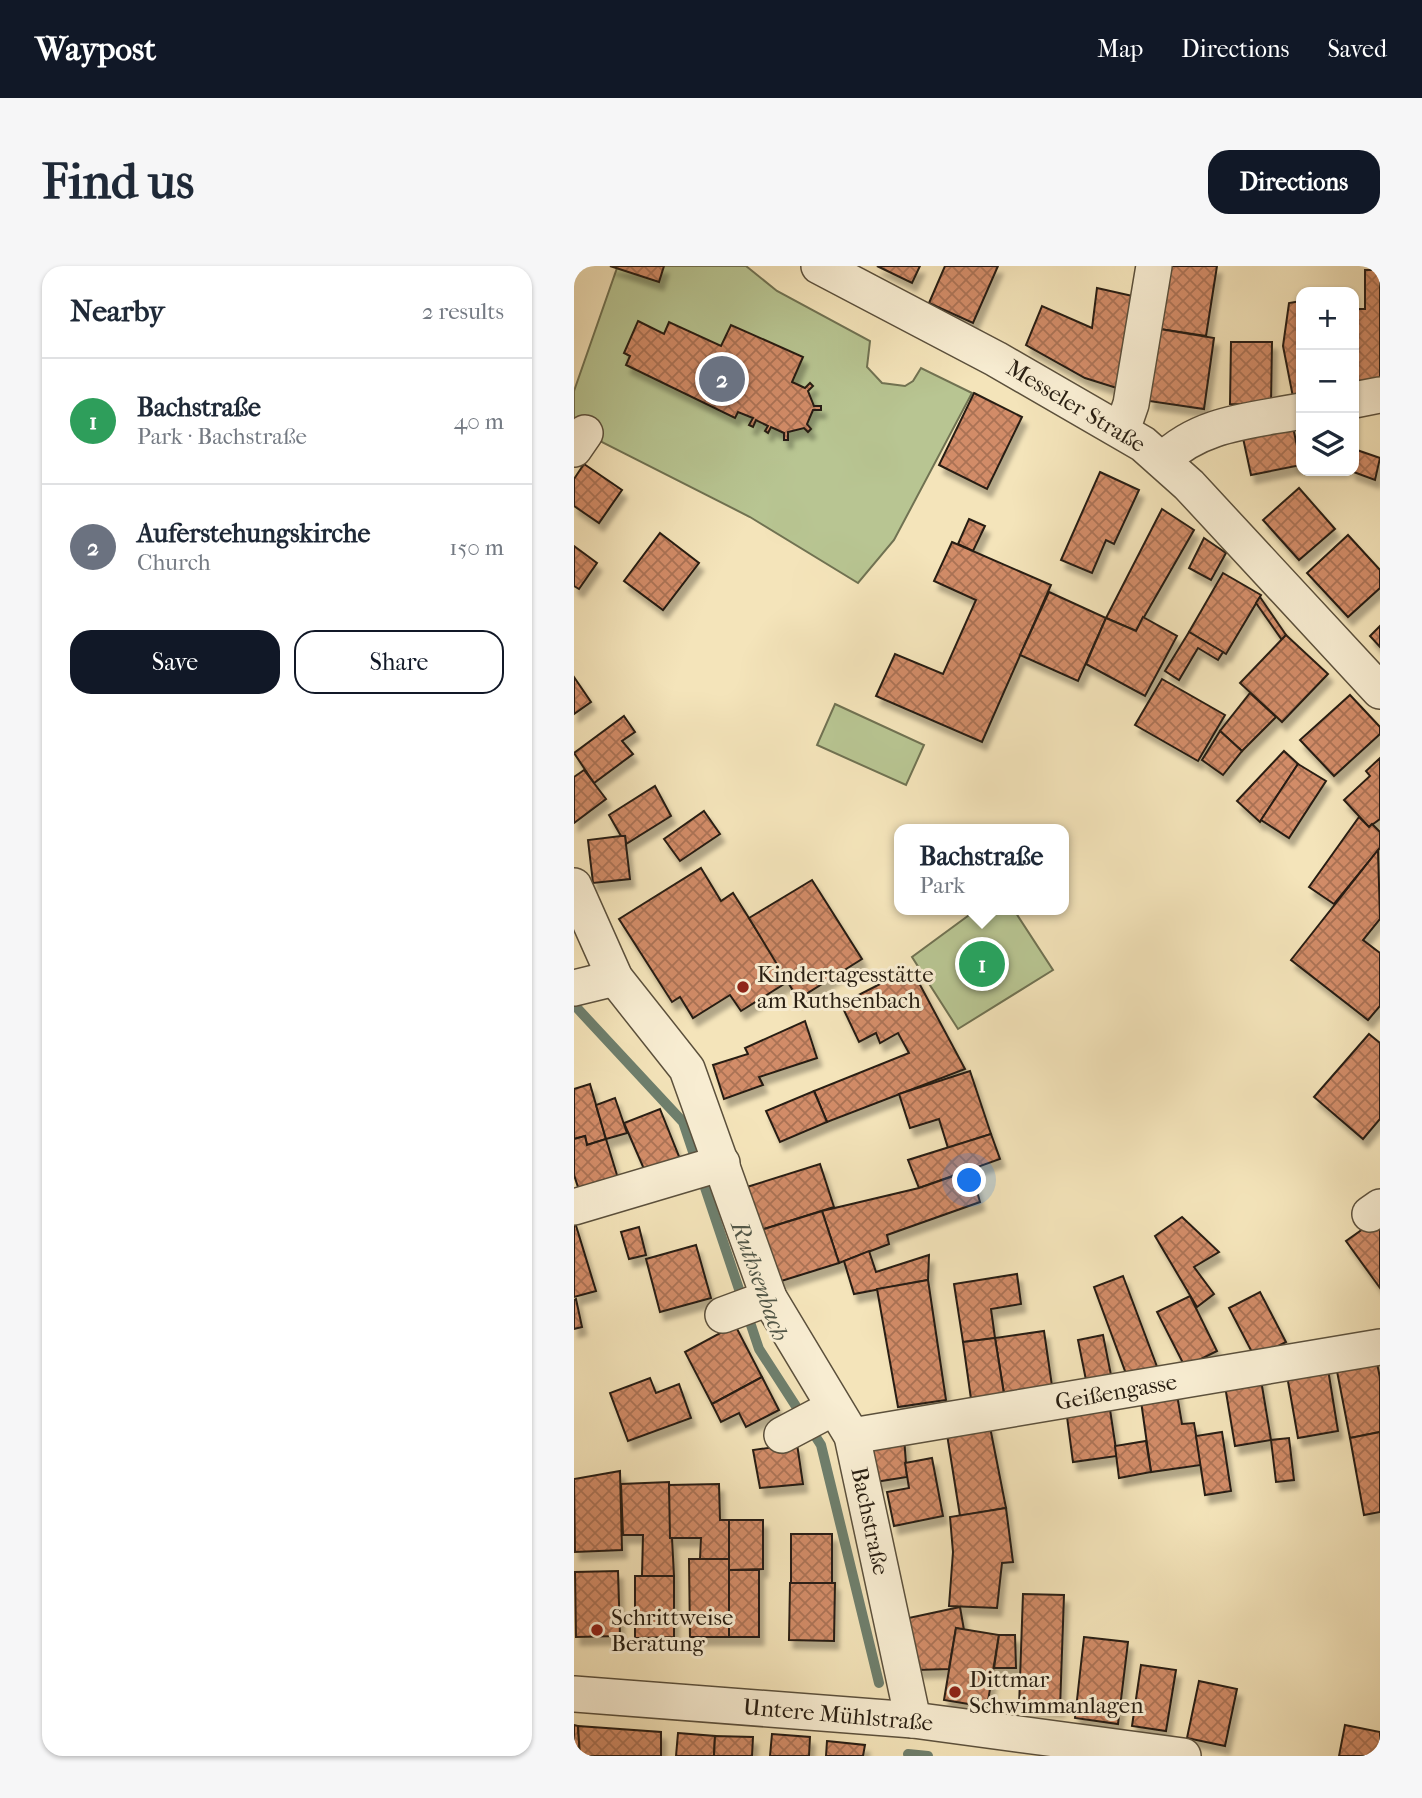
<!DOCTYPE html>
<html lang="en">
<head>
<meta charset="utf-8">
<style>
	body { margin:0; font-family:"IM FELL French Canon",serif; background:#f6f6f7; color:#1f2937 }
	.controls { position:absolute; right:21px; top:21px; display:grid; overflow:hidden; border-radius:14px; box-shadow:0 2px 5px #0004 }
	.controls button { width:63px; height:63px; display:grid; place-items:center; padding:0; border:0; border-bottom:2px solid #e0e1e3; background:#fff; color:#1f2937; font:35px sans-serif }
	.you { position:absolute; left:396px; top:915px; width:24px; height:24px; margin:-18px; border:5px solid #fff; border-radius:50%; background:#1a73e8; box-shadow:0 0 0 10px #1a73e833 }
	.badge { display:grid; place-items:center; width:46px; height:46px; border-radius:50%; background:#111827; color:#fff; font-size:23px; font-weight:700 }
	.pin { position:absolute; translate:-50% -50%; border:4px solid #fff; box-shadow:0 2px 7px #0006 }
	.popup { position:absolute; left:320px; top:558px; width:175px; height:91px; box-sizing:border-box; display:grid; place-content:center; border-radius:14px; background:#fff; filter:drop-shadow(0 2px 5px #0005); font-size:23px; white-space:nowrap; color:#747a83 }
	.popup b { font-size:26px; color:#1f2937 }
	.popup::after { content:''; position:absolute; left:50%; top:100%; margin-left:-14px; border:14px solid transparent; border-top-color:#fff }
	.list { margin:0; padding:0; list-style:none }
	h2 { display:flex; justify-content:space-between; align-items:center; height:91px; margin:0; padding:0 28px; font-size:30px }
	h2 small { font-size:23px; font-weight:400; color:#747a83 }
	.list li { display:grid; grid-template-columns:46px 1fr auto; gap:21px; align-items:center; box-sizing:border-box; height:126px; padding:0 28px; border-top:2px solid #e0e1e3 }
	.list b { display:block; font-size:26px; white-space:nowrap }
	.list p { margin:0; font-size:23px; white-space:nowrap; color:#747a83 }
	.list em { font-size:23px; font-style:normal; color:#747a83 }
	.actions { display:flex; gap:14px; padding:21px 28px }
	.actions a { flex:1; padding:16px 0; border:2px solid #111827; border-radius:21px; text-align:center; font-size:24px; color:#111827 }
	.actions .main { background:#111827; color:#fff }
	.icon { flex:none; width:38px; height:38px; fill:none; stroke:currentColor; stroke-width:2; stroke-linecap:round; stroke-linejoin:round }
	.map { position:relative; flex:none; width:806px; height:1490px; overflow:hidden; border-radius:21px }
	header { display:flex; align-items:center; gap:42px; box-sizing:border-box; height:98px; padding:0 35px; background:#111827; color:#fff }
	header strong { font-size:33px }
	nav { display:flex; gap:38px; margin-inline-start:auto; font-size:24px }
	.intro { display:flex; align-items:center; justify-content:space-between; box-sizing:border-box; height:168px; padding:0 42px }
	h1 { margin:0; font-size:49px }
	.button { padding:18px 32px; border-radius:21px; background:#111827; color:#fff; font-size:24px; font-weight:700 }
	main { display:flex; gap:42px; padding:0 42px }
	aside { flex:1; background:#fff; border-radius:21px; box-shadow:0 2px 5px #0004 }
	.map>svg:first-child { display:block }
</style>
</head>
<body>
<header>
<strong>Waypost</strong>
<nav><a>Map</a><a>Directions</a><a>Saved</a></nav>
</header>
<div class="intro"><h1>Find us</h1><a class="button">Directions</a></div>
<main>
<aside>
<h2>Nearby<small>2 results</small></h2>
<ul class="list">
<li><span class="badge" style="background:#2e9e5b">1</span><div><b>Bachstraße</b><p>Park · Bachstraße</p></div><em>40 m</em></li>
<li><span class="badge" style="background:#6b7280">2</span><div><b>Auferstehungskirche</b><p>Church</p></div><em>150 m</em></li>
</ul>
<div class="actions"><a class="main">Save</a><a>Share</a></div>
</aside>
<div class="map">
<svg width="806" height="1490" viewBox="0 0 806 1490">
	<defs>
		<pattern id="building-cross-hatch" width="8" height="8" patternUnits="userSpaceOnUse" patternTransform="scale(1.75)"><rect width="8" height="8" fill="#d28c68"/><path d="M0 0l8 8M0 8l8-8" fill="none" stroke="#aa7254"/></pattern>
		<filter id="shadow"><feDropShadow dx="4.5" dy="8" stdDeviation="2" flood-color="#0004"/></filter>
	</defs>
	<rect width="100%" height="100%" fill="#f4e4ba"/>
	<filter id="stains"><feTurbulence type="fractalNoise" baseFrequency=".00286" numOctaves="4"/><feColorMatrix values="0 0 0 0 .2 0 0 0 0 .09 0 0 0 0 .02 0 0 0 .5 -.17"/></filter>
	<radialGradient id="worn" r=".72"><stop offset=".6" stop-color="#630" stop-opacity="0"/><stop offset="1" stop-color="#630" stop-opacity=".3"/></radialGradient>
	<g fill="#b8c592" stroke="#707252" stroke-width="2">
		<polygon points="90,0 172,0 203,25 296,75 293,101 308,117 331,120 339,115 347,102 398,127 320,274 284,317 176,251 0,162 0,125 43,2"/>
		<polygon points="261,438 350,479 332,519 243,479"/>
		<polygon points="402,644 440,644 479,704 384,763 338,691"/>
	</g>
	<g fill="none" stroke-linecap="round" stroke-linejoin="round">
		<g stroke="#6e7f6d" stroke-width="10">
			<polyline points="0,735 3,742 109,856 185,1083 247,1179 305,1417"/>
			<polyline points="334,1488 354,1490"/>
		</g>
	</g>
	<g fill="url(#building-cross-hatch)" stroke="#281e12" stroke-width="2" filter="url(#shadow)">
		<polygon points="36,0 90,0 85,16"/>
		<polygon points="303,0 346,0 338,17"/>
		<polygon points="371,0 424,0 399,57 355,37"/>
		<polygon points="596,0 643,0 632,70 586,63"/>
		<polygon points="791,4 806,4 806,115 780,119 780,43 791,43"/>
		<polygon points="523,22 563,31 549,124 511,112 452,79 468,40 518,62"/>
		<polygon points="727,35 727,129 719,131 709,80 715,37"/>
		<polygon points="64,55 90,68 95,56 147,80 157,59 229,91 218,116 231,122 236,117 239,120 234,125 240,140 247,140 247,144 239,144 233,158 237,163 234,166 230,162 214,166 214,174 210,174 210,167 197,161 194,167 191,165 194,160 182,154 179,161 175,159 179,152 164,146 161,152 52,99 56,90 50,87"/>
		<polygon points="586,63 640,72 630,143 575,135"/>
		<polygon points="657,76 698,76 697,139 656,138"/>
		<polygon points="400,127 448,151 413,223 365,199"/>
		<polygon points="719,161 727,199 677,209 669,172"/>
		<polygon points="780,183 806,192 801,214 777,205"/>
		<polygon points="10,198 48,224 25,257 0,240 0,213"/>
		<polygon points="526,206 565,224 540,278 532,274 518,307 487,294"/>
		<polygon points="725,222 761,263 725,294 689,254"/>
		<polygon points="588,243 620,264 562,365 532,352"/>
		<polygon points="395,253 411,260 399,285 384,278"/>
		<polygon points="86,267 125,297 89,344 50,315"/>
		<polygon points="774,269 806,304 806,322 774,351 733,307"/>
		<polygon points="630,272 652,287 637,314 615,302"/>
		<polygon points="378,276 477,319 408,476 302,430 321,388 369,408 402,334 360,315"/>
		<polygon points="0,280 23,297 5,323 0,320"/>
		<polygon points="649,307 687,329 652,388 615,366"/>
		<polygon points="475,326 532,352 504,415 446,389"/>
		<polygon points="686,331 712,369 708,374 682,337"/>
		<polygon points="569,351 603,370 571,430 512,398 532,352 562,365"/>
		<polygon points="806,360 806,381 796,370"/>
		<polygon points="615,366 649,386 644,394 624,382 605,414 591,405"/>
		<polygon points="712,369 754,408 708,456 666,417"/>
		<polygon points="0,411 17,436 0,448"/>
		<polygon points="588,413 651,449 624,495 561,459"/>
		<polygon points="676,427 702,451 668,485 646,465"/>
		<polygon points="776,429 806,461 806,468 760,510 726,474"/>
		<polygon points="50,450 61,466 48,475 59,488 20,517 0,487"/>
		<polygon points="646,465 668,485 649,509 628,494"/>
		<polygon points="710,485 724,498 686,556 663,535"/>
		<polygon points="806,492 806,553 795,561 770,534 796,510 792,505"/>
		<polygon points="724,498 752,515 715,572 687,554"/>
		<polygon points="10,504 32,533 0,557 0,511"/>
		<polygon points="81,520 97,550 52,578 51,570 47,570 35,549"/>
		<polygon points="130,545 146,568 106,595 90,573"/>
		<polygon points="785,551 795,561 798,558 806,566 806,582 760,638 735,621"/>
		<polygon points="47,570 51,570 56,613 19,617 14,574"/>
		<polygon points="804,584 806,653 789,674 806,687 806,740 794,754 717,694"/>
		<polygon points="127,602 147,635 159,627 215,715 167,745 156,729 119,752 106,731 98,736 45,653"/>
		<polygon points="238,614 288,693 224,733 175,652"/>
		<polygon points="337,702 391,803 253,856 240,825 335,787 324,767 306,777 302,767 285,776 267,738"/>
		<polygon points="231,755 243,792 185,811 189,819 150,833 139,799 174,788 171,782"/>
		<polygon points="795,768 806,777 806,853 789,873 740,831"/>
		<polygon points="396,805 417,868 374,882 365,853 336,862 325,828"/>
		<polygon points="16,818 32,873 13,879 11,870 0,873 0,823"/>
		<polygon points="240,825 253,856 206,876 192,845"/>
		<polygon points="41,832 53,867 32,873 22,839"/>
		<polygon points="86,843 108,898 73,910 50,857"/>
		<polygon points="417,868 426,893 345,922 334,894"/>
		<polygon points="11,870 13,879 32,873 46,919 7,930 0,909 0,873"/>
		<polygon points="246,898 260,941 187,964 173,921"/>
		<polygon points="397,904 406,936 313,969 315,978 265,997 248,945 345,922"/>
		<polygon points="248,945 265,997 204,1016 187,964"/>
		<polygon points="608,951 645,986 620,1001 640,1028 623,1041 581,970"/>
		<polygon points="806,951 806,1022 772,975"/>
		<polygon points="0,953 22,1025 0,1031"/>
		<polygon points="65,961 72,989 55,993 47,966"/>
		<polygon points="122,979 137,1032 86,1046 72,993"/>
		<polygon points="295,985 302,1006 355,989 354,1014 280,1028 270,995"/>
		<polygon points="443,1008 447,1038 417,1043 421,1072 389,1076 380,1018"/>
		<polygon points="549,1010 585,1106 554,1113 520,1021"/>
		<polygon points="354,1014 372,1134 324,1141 303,1023"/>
		<polygon points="686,1026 712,1076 681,1092 655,1042"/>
		<polygon points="616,1030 643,1085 611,1101 583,1046"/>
		<polygon points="2,1033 8,1061 0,1063 0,1034"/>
		<polygon points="161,1059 188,1111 138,1138 111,1086"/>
		<polygon points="470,1065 478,1120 430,1128 421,1072"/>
		<polygon points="529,1069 538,1114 513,1119 504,1074"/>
		<polygon points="421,1072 430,1128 397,1133 389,1076"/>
		<polygon points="801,1087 806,1112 806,1166 776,1172 761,1095"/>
		<polygon points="753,1097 764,1165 724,1172 712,1104"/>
		<polygon points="686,1108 697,1174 661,1180 650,1114"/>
		<polygon points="188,1111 205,1144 172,1161 165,1147 147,1156 138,1138"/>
		<polygon points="76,1112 82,1127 105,1118 117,1152 54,1175 36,1127"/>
		<polygon points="602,1123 608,1158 620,1157 627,1199 577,1206 566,1128"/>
		<polygon points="535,1137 543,1190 499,1196 492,1143"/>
		<polygon points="415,1156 432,1242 386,1250 372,1162"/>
		<polygon points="648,1166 657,1225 631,1229 622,1170"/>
		<polygon points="806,1166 806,1246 790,1249 776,1172"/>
		<polygon points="330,1171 333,1211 301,1216 295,1177"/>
		<polygon points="715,1172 720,1214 702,1216 697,1174"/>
		<polygon points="572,1175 577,1206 545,1212 541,1180"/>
		<polygon points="223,1178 229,1218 186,1222 179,1184"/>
		<polygon points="358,1192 369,1250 320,1260 313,1226 335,1222 331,1197"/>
		<polygon points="46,1205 48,1284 1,1286 0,1213"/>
		<polygon points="95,1216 100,1310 68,1310 69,1269 49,1269 47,1218"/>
		<polygon points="145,1218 146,1254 155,1254 155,1293 126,1293 127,1272 96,1272 95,1219"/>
		<polygon points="432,1242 439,1296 428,1297 423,1342 375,1340 379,1286 376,1251"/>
		<polygon points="155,1254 189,1254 189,1303 155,1304"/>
		<rect x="217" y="1268" width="41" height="49"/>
		<polygon points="115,1293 155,1293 155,1371 116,1371"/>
		<rect x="155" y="1304" width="30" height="67"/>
		<polygon points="44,1305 46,1370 2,1371 1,1306"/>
		<polygon points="61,1310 100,1310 100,1371 61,1372"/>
		<polygon points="216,1317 261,1317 260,1375 215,1374"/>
		<polygon points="449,1328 490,1329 486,1443 445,1441"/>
		<polygon points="386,1341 390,1364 382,1362 375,1403 342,1404 330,1353"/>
		<polygon points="382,1362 425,1369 413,1441 370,1434"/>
		<polygon points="425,1369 441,1369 442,1402 420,1402"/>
		<polygon points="510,1371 554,1376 544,1458 501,1452"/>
		<polygon points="567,1399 602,1404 592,1465 558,1460"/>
		<polygon points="625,1415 663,1423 651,1480 613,1472"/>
		<polygon points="0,1459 4,1460 6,1490 0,1490"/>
		<polygon points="771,1459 806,1466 806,1490 765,1490"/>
		<polygon points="4,1460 87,1466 87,1490 6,1490"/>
		<polygon points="104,1467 141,1470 140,1490 102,1490"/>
		<polygon points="198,1468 236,1471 235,1490 196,1490"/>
		<polygon points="141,1470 179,1471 178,1490 140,1490"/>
		<polygon points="253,1475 291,1479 289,1490 252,1490"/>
	</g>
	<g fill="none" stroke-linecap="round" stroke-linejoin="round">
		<g stroke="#5b503c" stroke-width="38">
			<g id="minor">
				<polyline points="245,0 422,93 569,178 615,219 806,425"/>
				<polyline points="780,134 806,129"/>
				<polyline points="548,164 557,138 580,0"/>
				<polyline points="0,183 11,167"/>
				<path d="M589,194C626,157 677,155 727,145"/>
				<polyline points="0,620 41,712 113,803 195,1032 278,1170 339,1454"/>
				<polyline points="0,722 41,712"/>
				<polyline points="0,941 148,897"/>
				<polyline points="796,948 806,941"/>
				<polyline points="149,1049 195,1032"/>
				<polyline points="208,1169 259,1142"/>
				<polyline points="278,1170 806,1081"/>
				<polyline points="0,1428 339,1454 609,1490"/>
			</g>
		</g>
		<use href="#minor" stroke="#f8edd2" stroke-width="35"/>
	</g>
	<g fill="#8f2418" stroke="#f8edd2" stroke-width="2.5">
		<circle cx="169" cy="721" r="7"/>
		<circle cx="23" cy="1364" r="7"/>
		<circle cx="381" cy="1426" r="7"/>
	</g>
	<g text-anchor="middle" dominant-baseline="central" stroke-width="6" stroke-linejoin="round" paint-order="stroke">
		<g font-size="23" fill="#281e12" stroke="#f8edd2">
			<text transform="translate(502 140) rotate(31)">Messeler Straße</text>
			<text transform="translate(542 1126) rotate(-10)">Geißengasse</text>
			<text transform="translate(296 1255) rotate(78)">Bachstraße</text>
			<text transform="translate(264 1449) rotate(5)">Untere Mühlstraße</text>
		</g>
		<g font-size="23" fill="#281e12" stroke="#f8edd2" text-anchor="start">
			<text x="183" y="708">Kindertagesstätte<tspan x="183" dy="26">am Ruthsenbach</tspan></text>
			<text x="37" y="1351">Schrittweise<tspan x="37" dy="26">Beratung</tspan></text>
			<text x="395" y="1413">Dittmar<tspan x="395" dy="26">Schwimmanlagen</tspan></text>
		</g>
		<g font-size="24" font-style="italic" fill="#515647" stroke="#f8edd2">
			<text transform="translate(186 1015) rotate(70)">Ruthsenbach</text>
		</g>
	</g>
	<rect width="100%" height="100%" filter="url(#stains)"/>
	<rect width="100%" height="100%" fill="url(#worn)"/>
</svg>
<div class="controls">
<button>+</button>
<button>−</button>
<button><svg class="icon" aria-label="layers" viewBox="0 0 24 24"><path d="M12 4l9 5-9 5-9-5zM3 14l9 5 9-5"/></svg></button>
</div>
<div class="you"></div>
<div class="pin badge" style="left:408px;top:698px;background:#2e9e5b">1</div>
<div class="popup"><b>Bachstraße</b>Park</div>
<div class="pin badge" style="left:148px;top:113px;background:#6b7280">2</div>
</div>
</main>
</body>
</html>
